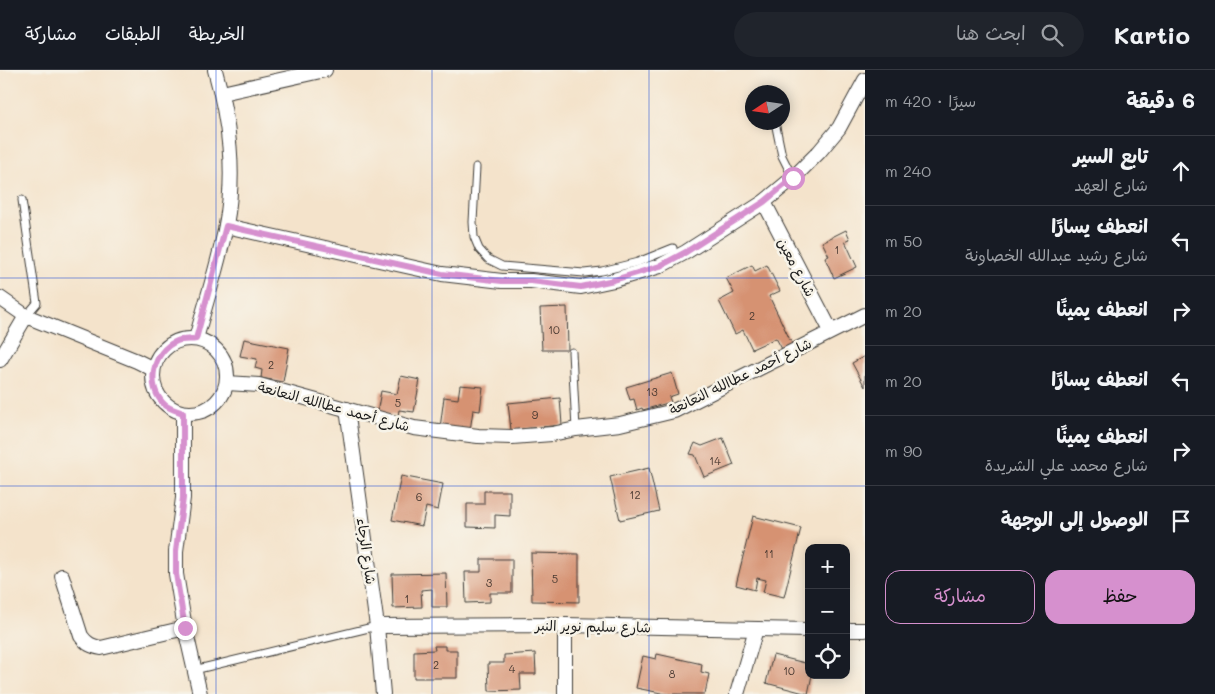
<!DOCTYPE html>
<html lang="ar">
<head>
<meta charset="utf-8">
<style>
	body { margin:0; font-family:Mali,"Playpen Sans Arabic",sans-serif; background:#20242c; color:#f1f3f6; direction:rtl }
	.controls { position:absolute; right:15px; bottom:15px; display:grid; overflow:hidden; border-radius:10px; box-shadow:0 2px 12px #0003 }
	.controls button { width:45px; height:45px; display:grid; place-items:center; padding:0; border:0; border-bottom:1px solid #363941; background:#171b24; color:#f1f3f6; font:25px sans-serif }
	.compass { position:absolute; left:745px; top:15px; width:45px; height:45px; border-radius:50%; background:#171b24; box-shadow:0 2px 12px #0003; rotate:258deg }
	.stop { position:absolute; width:15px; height:15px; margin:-11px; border:4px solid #d690ce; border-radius:50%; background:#fff }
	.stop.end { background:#d690ce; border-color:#fff; box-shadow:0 1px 5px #0008 }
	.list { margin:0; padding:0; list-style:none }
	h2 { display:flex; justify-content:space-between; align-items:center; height:65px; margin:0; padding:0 20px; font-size:21px }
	h2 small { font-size:16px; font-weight:400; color:#9ea1a6 }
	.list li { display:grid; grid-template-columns:32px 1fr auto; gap:15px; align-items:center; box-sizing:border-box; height:70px; padding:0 20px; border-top:1px solid #363941 }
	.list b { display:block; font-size:19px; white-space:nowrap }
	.list p { margin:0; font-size:16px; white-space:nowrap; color:#9ea1a6 }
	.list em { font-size:16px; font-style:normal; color:#9ea1a6 }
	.actions { display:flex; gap:10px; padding:15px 20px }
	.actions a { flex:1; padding:11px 0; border:1px solid #d690ce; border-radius:15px; text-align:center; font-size:18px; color:#d690ce }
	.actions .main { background:#d690ce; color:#111 }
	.icon { flex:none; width:28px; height:28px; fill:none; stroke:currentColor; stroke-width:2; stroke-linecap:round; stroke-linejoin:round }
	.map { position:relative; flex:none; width:865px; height:624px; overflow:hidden; direction:ltr }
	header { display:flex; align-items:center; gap:30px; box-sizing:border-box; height:70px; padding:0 25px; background:#171b24; border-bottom:1px solid #363941 }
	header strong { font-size:24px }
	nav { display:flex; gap:28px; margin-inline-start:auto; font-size:18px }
	.search { width:350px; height:45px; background:#20242c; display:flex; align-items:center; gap:12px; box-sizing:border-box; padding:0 18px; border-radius:28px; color:#9ea1a6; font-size:19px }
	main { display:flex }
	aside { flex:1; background:#171b24 }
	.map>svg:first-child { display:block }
</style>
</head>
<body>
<header>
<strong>Kartio</strong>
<div class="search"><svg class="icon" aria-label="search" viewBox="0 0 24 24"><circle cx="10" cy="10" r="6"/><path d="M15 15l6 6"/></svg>ابحث هنا</div>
<nav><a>الخريطة</a><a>الطبقات</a><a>مشاركة</a></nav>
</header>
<main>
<aside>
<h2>6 دقيقة<small>سيرًا · 420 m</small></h2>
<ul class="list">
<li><svg class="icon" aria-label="ahead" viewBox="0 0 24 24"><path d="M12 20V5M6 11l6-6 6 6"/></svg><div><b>تابع السير</b><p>شارع العهد</p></div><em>240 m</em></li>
<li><svg class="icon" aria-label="left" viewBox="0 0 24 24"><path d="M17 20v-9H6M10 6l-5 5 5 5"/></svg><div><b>انعطف يسارًا</b><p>شارع رشيد عبدالله الخصاونة</p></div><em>50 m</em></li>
<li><svg class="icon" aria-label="right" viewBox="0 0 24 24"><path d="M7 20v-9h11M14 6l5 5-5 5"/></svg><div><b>انعطف يمينًا</b></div><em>20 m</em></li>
<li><svg class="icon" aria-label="left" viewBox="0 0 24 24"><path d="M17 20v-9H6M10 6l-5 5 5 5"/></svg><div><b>انعطف يسارًا</b></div><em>20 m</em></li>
<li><svg class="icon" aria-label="right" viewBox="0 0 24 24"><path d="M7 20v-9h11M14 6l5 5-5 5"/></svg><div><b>انعطف يمينًا</b><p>شارع محمد علي الشريدة</p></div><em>90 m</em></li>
<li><svg class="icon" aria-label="arrive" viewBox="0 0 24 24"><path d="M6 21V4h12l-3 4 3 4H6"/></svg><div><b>الوصول إلى الوجهة</b></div></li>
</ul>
<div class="actions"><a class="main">حفظ</a><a>مشاركة</a></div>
</aside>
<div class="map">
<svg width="865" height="624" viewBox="0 0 865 624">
	<rect width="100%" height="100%" fill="#f7f3e8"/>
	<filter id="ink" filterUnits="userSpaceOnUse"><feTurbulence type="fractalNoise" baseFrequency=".02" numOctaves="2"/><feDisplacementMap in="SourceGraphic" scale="10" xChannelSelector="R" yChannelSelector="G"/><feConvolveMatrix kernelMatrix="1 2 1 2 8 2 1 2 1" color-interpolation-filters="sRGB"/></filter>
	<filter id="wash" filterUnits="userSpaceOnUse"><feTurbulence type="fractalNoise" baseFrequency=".0096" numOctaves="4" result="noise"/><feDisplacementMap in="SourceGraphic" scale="20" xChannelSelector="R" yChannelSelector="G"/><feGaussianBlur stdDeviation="1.12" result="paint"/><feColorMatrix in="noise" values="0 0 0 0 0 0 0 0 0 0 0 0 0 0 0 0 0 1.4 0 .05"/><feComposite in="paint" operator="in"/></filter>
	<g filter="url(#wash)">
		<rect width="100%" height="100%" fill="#f4e3cb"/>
		<g id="blocks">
			<g fill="#d69272">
				<polygon points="846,160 850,169 845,171 857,197 834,208 825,188 829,186 822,172"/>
				<polygon points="752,195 755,201 767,195 780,221 769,226 792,274 782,279 776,268 752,279 743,260 735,264 719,231 734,223 726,208"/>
				<polygon points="567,237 568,280 542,280 540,238"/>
				<polygon points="244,269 289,278 283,312 261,308 262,300 255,298 257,289 240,286"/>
				<polygon points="865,286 865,317 852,293"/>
				<polygon points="672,303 678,324 669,327 671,332 643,340 642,338 637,340 634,329 630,330 626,317"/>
				<polygon points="401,306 420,310 414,342 399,340 398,346 377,343 381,321 397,324"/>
				<polygon points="460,315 483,317 480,341 473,340 470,361 440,358 444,327 458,329"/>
				<polygon points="560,328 562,355 511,360 508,333"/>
				<polygon points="723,368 734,395 704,407 695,385 690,384 695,373 702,376"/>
				<polygon points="649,398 659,441 620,450 610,407"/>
				<polygon points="401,406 443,414 438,440 426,437 422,456 392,450"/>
				<polygon points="484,421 510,421 510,446 495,445 495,458 467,457 467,434 484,434"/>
				<polygon points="753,446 801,458 784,527 763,522 766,510 757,508 755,520 736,515"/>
				<polygon points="531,483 579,484 579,532 532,531"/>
				<polygon points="481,489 512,489 512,523 490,523 490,532 466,533 465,502 481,502"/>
				<polygon points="446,503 447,537 432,537 432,519 421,520 422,537 393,538 392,504"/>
				<polygon points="434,576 445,576 445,580 457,580 457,608 414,608 414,581 435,580"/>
				<polygon points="535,583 536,604 520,604 521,620 489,621 488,593 504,593 504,585"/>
				<polygon points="657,584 702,594 701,602 709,604 705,624 666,624 636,618 643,586 656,589"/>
				<polygon points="773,585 809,594 809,605 812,605 808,624 766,613"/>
			</g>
		</g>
	</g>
	<g filter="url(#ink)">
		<use href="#blocks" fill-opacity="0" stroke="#3c3a36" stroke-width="1"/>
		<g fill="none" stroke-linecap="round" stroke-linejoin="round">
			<g stroke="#3c3a36" stroke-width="9">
				<g id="lane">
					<polyline points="775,52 782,86 793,108"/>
					<polyline points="476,97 473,152 474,167 479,179 488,189 502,196 584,203 602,201 638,192 673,178"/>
					<polyline points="22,130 37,233 26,246"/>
					<polyline points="572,282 576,359"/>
					<polyline points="194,600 377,556"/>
				</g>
			</g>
			<g stroke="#3c3a36" stroke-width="16">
				<g id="street">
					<polyline points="222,23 325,0"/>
					<polyline points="764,132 831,261"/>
					<polyline points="226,156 442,204 502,211 531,211 581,217 614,210 660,196 686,182 764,132 793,108 819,82 839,58 865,10"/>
					<polyline points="0,228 26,246 137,291 153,299"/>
					<path d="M196,269C206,231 219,193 226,155C236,102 229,51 215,0"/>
					<circle cx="190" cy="306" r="37"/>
					<polyline points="0,290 26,246"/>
					<polyline points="227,313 259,315 414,358 478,366 512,367 552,364 576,359 620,354 674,341 865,245"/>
					<polyline points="347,339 377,556 383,624"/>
					<polyline points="183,343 183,428 176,481 176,504 185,558 200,624"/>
					<path d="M62,506L81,566C87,574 91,576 101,578L185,558"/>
					<polyline points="565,555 565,624"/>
					<polyline points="377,556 565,555 809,560"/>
					<polyline points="846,560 865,560"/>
					<polyline points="737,624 756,559"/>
				</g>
			</g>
			<use href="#lane" stroke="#fff" stroke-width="7"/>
			<use href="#street" stroke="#fff" stroke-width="14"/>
		</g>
	</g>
	<g fill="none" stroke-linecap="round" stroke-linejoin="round" filter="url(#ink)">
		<path stroke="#d690ce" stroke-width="6" d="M185,558L176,504V481L183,428V343C178,341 170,339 165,335C145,317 152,281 177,271C182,269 191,270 196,269L226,156L442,204L502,211H531L581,217L614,210L660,196L686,182L764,132L793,108"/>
	</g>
	<path fill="none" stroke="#1d4ed8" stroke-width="1" stroke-opacity="0.55" d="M216,0V624M432,0V624M649,0V624M0,208H865M0,416H865"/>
	<g text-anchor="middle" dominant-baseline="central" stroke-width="5" stroke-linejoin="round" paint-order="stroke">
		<g font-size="11" fill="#4a3a32">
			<text x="837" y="179">1</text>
			<text x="752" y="245">2</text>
			<text x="554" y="259">10</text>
			<text x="271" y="294">2</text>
			<text x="652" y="321">13</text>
			<text x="398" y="332">5</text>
			<text x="535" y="344">9</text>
			<text x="715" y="390">14</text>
			<text x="635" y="424">12</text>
			<text x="419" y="426">6</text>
			<text x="769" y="483">11</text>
			<text x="555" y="508">5</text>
			<text x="489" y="512">3</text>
			<text x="407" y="528">1</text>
			<text x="436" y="594">2</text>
			<text x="512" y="598">4</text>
			<text x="789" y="600">10</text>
			<text x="672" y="603">8</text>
		</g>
		<g font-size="14" fill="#1c1c1c" stroke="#f7f3e8">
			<text transform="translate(797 197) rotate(62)">شارع معين</text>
			<text transform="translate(740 306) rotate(-26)">شارع أحمد عطاالله النعانعة</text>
			<text transform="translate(334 336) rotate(15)">شارع أحمد عطاالله النعانعة</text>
			<text transform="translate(367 481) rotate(82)">شارع الرجاء</text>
			<text transform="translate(593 556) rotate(1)">شارع سليم نوير النبر</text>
		</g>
	</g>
</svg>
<div class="controls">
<button>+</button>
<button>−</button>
<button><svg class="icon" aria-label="locate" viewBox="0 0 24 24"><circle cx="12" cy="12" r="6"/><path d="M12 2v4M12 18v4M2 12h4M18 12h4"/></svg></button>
</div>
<svg class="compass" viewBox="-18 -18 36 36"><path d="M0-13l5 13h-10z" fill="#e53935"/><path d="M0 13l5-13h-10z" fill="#9ea1a6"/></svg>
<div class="stop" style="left:793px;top:108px"></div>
<div class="stop end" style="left:185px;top:558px"></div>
</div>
</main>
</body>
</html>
